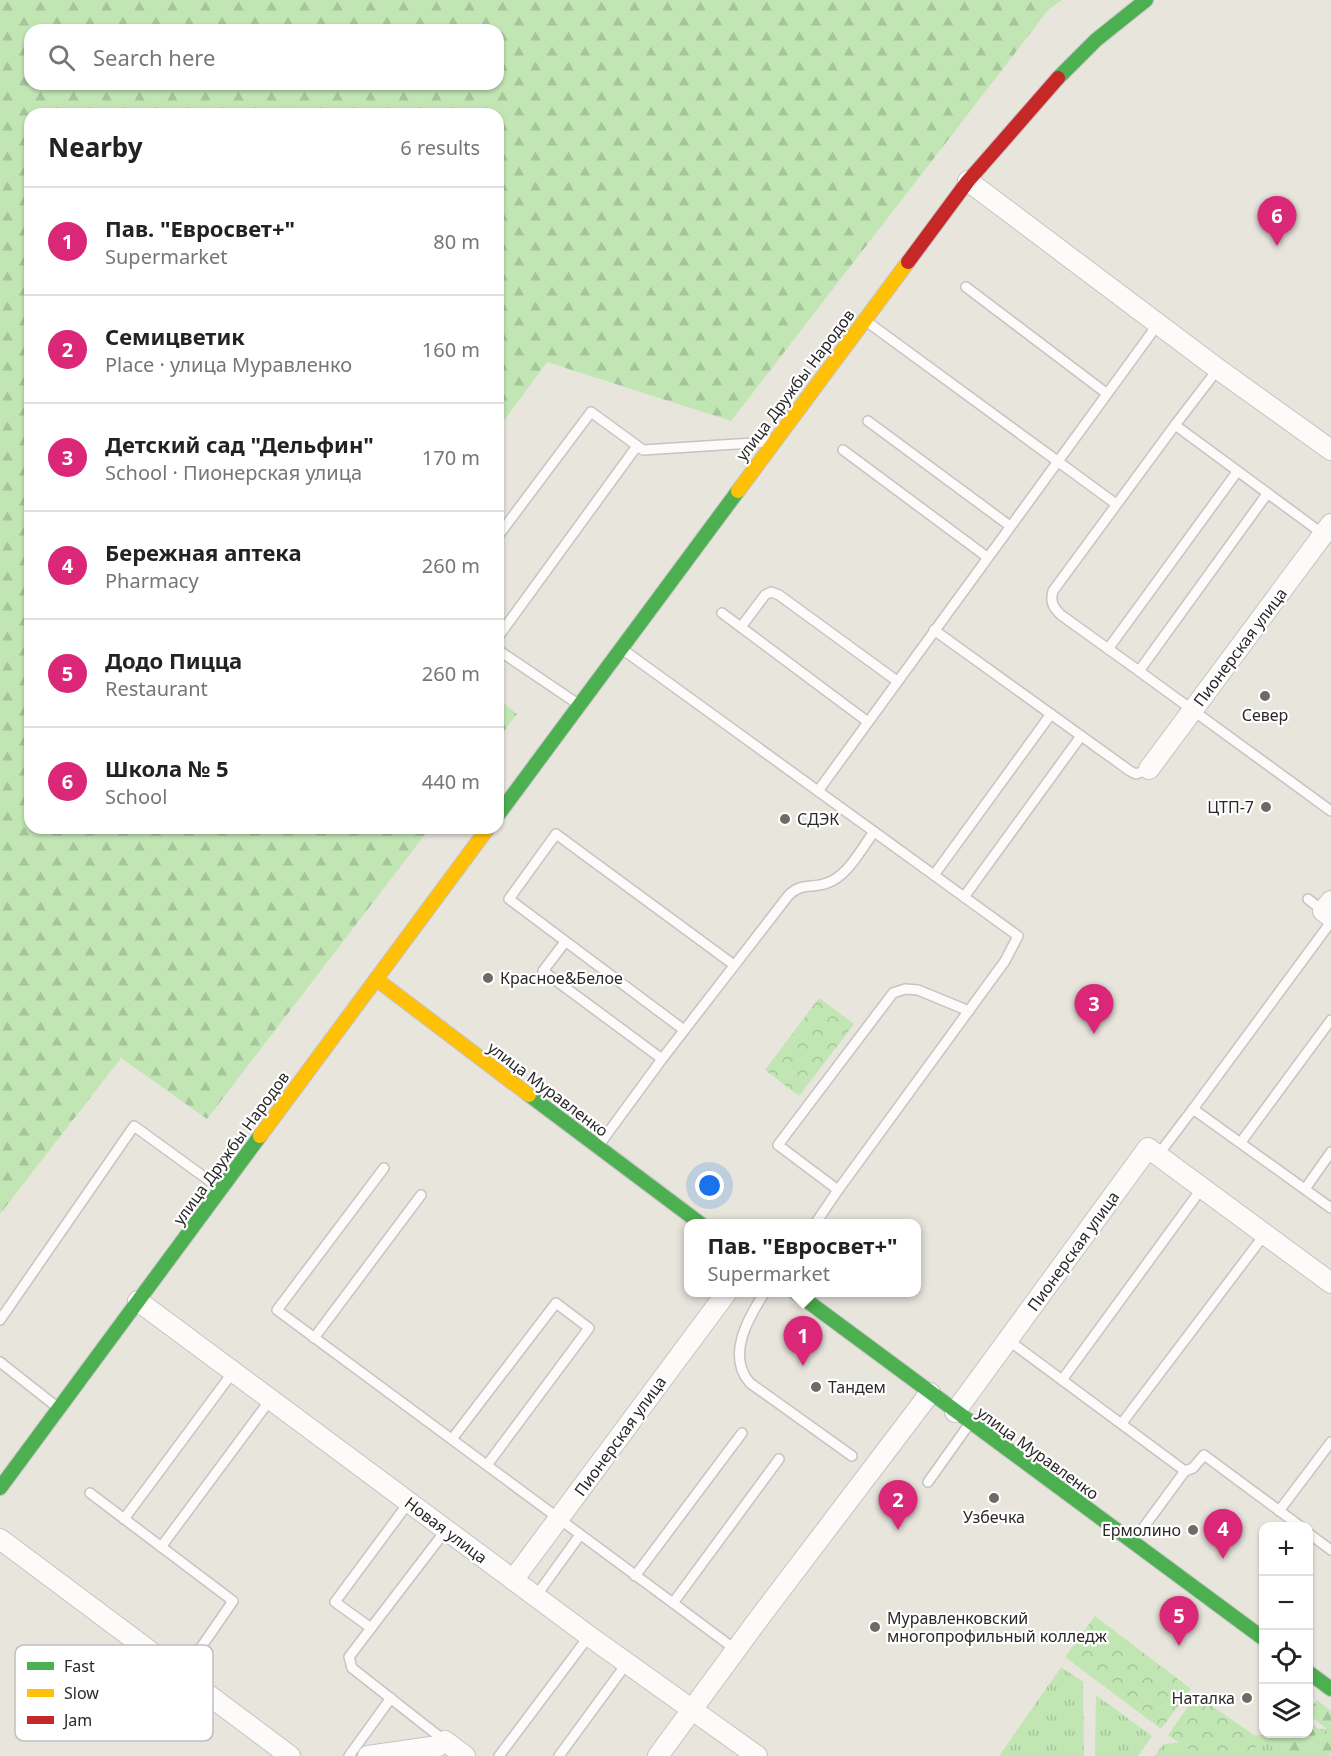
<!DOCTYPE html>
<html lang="en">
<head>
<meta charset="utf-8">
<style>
	body { margin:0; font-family:"Noto Sans",sans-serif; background:#f2f2f2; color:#222 }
	.controls { position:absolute; right:18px; bottom:18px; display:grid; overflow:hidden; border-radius:12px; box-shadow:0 2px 4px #0004 }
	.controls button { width:54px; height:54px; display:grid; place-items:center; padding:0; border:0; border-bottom:2px solid #e0e0e0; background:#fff; color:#222; font:30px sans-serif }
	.you { position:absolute; left:710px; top:1186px; width:21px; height:21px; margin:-15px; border:4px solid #fff; border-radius:50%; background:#1a73e8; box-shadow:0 0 0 9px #1a73e833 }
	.badge { display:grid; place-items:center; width:39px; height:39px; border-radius:50%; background:#db2777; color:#fff; font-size:20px; font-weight:700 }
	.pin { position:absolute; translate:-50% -50px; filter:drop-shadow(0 2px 3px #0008) }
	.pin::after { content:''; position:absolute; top:32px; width:21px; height:18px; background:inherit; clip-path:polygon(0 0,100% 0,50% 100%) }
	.popup { position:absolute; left:684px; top:1219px; width:237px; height:78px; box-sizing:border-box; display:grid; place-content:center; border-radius:12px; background:#fff; filter:drop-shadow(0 2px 4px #0005); font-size:20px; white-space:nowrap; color:#767676 }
	.popup b { font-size:22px; color:#222 }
	.popup::after { content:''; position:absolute; left:50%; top:100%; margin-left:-12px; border:12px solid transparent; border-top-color:#fff }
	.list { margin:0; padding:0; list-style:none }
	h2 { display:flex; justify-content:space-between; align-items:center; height:78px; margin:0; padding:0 24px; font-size:26px }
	h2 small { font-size:20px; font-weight:400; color:#767676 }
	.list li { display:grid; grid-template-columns:39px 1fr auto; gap:18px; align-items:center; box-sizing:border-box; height:108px; padding:0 24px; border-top:2px solid #e0e0e0 }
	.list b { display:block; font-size:22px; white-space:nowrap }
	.list p { margin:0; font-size:20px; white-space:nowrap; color:#767676 }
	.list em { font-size:20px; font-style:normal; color:#767676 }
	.icon { flex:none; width:33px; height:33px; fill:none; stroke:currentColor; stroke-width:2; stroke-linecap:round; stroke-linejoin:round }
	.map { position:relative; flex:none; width:1331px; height:1756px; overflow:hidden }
	.search { position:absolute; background:#fff; box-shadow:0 2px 4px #0004; left:24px; top:24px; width:480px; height:66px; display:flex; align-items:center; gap:15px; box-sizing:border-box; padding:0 21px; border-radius:18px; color:#767676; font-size:22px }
	.panel { position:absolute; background:#fff; box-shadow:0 2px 4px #0004; left:24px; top:108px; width:480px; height:726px; border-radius:18px }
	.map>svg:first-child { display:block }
</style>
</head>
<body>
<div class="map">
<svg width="1331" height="1756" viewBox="0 0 1331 1756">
	<defs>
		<pattern id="grass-tufts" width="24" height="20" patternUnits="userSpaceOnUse" patternTransform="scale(1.5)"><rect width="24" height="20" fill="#c1e6b4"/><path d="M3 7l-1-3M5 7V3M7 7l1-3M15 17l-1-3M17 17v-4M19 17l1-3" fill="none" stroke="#a6c59b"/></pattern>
		<pattern id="forest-firs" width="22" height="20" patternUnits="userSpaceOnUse" patternTransform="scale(1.5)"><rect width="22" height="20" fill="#c1e6b4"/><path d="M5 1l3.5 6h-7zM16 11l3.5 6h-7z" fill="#a6c59b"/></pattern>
		<pattern id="park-crowns" width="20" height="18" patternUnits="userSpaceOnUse" patternTransform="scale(1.5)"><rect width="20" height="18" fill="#c1e6b4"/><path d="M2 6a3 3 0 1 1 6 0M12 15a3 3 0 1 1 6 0" fill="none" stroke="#a6c59b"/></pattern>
	</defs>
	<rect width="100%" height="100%" fill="#e8e5dd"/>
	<g fill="url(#grass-tufts)">
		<polygon points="1061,1667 1083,1682 1084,1756 999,1756"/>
		<polygon points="1096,1695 1152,1736 1138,1756 1095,1756"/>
		<polygon points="1331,1728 1331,1747 1308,1756 1155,1756 1163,1744 1273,1734 1308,1734 1309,1730"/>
	</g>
	<g fill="url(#forest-firs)" fill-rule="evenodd">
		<path d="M0,0H1062L1049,9L731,421L547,362L498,429V114H30V828H430L207,1119L121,1058L0,1214ZM30,30H498V84H30Z"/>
		<polygon points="498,699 517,714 498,739"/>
		<polygon points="1317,1700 1331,1711 1331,1732 1309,1715 1309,1710"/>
		<polygon points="1309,1722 1331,1738 1331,1753 1329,1756 1275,1756 1292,1734 1308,1734"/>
	</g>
	<g fill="url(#park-crowns)">
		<polygon points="819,998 854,1024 799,1096 765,1070"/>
		<polygon points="1095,1616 1191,1689 1161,1729 1065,1657"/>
		<polygon points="1196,1695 1261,1740 1249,1756 1199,1756 1168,1735"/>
	</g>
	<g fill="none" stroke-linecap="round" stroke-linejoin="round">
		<g stroke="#c5c3c3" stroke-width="12">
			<g id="lane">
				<polyline points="966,287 1106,393"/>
				<polyline points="866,321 1116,504"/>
				<polyline points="1218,369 1175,425 1323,534"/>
				<polyline points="868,421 1010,526"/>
				<polyline points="843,450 987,557"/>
				<polyline points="1267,494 1139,671 1331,811"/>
				<polyline points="498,536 591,412 643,450 768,442"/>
				<polyline points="722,613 868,722"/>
				<polyline points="741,627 765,595 771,592 779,595 897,681"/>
				<polyline points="934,630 1130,771 1136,774 1149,769"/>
				<polyline points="498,637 637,446"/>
				<polyline points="622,649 1018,936 1005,961 838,1190"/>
				<polyline points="1108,649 1237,472"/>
				<polyline points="498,650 578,704"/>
				<path d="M1139,671L1061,615C1053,607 1050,602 1053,591L1175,425"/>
				<polyline points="818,791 1158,324"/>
				<polyline points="934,875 1051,714"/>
				<polyline points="964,897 1081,736"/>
				<polyline points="1308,899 1323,911"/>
				<polyline points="565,942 543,971 662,1059"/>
				<polyline points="684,1030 509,899 556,834 734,965"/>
				<polyline points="1193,1109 1331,922"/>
				<polyline points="1241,1142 1331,1020"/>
				<path d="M599,1145L662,1059L788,896C801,882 811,889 827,883C848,876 861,849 874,832"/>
				<polyline points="1158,1155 1193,1109 1331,1208"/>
				<polyline points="384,1168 277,1310 673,1603 779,1459"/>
				<polyline points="1305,1189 1331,1152"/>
				<polyline points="815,1224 838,1190 778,1145 893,993 905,989 918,990 969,1011"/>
				<path d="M765,1292C748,1318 726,1356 750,1383L852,1456"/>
				<polyline points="0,1320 134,1126 218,1187"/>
				<polyline points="314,1338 421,1195"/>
				<polyline points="1008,1340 1185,1471 1193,1468 1204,1455 1300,1526"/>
				<polyline points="0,1362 57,1407"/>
				<polyline points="1062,1380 1202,1188"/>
				<polyline points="1122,1423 1265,1234"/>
				<polyline points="452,1439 556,1303 589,1328 487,1465"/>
				<polyline points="928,1482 970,1423"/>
				<polyline points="90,1493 233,1601 182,1675"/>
				<polyline points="409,1502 335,1602 371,1628 446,1530"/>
				<polyline points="1279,1511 1331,1442"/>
				<polyline points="124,1519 233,1372"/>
				<polyline points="1308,1533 1331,1550"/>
				<polyline points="1135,1539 1185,1471"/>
				<polyline points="161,1547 270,1400"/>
				<polyline points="635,1576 742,1433"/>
				<polyline points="536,1596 580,1535"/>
				<polyline points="673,1603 736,1650"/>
				<polyline points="371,1628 349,1657 352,1668 445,1741"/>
				<polyline points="349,1756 391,1698"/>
				<polyline points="499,1756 589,1636"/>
				<polyline points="559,1756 627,1663"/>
			</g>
		</g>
		<g stroke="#c5c3c3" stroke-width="22">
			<g id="street">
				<polyline points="968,181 1218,369 1331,450"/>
				<polyline points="1149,769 1331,524"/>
				<polyline points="1331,901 1323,911 1331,917"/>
				<polyline points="138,1301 589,1636 757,1756"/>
				<polyline points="955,1412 1148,1148 1331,1283"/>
				<polyline points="0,1539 290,1756"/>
				<polyline points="513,1580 727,1292"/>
				<polyline points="368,1756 438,1746 445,1741 465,1756"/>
				<polyline points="658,1756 760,1617 930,1393"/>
			</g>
		</g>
		<g stroke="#c5c3c3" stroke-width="16">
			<g id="fast">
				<polyline points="1058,78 1096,40 1146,0"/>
				<polyline points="498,815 738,491"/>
				<polyline points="529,1095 701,1224"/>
				<polyline points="795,1292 1264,1639"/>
				<polyline points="0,1488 260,1136"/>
				<polyline points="1308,1672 1331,1689"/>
			</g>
		</g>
		<g stroke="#c5c3c3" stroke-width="16">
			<g id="slow">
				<polyline points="738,491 908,262"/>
				<polyline points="376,979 529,1095"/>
				<polyline points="260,1136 488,828"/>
			</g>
		</g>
		<g stroke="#c5c3c3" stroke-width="16">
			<polyline id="jam" points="908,262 968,181 1058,78"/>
		</g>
		<use href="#lane" stroke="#fcfbfa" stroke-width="9"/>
		<use href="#street" stroke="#fcfbfa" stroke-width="20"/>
		<use href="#fast" stroke="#4caf50" stroke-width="14"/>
		<use href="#slow" stroke="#ffc107" stroke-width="14"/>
		<use href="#jam" stroke="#c62828" stroke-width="14"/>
	</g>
	<g fill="#6c6b68" stroke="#fff" stroke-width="2">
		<circle cx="1265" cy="696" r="6"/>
		<circle cx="1266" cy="807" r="6"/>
		<circle cx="785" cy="819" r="6"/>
		<circle cx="488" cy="978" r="6"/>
		<circle cx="816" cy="1387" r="6"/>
		<circle cx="994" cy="1498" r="6"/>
		<circle cx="1193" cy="1530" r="6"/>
		<circle cx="875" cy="1627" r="6"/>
		<circle cx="1247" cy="1698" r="6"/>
	</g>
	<g text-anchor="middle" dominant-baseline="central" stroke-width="4.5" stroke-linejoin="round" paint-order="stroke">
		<g font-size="16" fill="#292929" stroke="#fff">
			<text transform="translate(795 385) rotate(-53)">улица Дружбы Народов</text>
			<text transform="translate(1240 647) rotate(-53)">Пионерская улица</text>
			<text transform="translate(548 1089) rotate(37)">улица Муравленко</text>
			<text transform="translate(231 1148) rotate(-54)">улица Дружбы Народов</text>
			<text transform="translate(1073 1251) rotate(-54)">Пионерская улица</text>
			<text transform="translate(620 1436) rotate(-54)">Пионерская улица</text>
			<text transform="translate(1038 1453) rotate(36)">улица Муравленко</text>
			<text transform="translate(446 1530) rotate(37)">Новая улица</text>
		</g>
		<g font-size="16" fill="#292929" stroke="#fff" text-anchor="start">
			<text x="1265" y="715" text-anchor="middle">Север</text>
			<text x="1254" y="807" text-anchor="end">ЦТП-7</text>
			<text x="797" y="819">СДЭК</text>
			<text x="500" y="978">Красное&amp;Белое</text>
			<text x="828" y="1387">Тандем</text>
			<text x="994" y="1517" text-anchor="middle">Узбечка</text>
			<text x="1181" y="1530" text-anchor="end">Ермолино</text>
			<text x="887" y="1618">Муравленковский<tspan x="887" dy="18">многопрофильный колледж</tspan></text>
			<text x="1235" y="1698" text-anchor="end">Наталка</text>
		</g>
	</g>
	<rect x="15" y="1645" width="198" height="96" rx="9" fill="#fff" stroke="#bfbfbf" stroke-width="1.5"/>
	<rect x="27" y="1662" width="27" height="8" fill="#4caf50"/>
	<rect x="27" y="1689" width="27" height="8" fill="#ffc107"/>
	<rect x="27" y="1716" width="27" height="8" fill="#c62828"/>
	<g font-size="16" fill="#292929">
		<text x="64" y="1672">Fast</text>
		<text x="64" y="1699">Slow</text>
		<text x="64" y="1726">Jam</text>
	</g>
</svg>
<div class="controls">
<button>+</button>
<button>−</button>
<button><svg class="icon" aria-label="locate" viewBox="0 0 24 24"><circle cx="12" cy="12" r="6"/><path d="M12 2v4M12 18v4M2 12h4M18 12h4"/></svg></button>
<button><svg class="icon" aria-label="layers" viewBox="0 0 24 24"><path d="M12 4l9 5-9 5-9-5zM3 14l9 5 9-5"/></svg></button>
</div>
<div class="you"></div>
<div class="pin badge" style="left:803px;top:1366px">1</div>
<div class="popup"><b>Пав. &quot;Евросвет+&quot;</b>Supermarket</div>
<div class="pin badge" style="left:898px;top:1530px">2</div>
<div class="pin badge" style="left:1094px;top:1034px">3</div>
<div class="pin badge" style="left:1223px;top:1559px">4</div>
<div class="pin badge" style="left:1179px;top:1646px">5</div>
<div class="pin badge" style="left:1277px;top:246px">6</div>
<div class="search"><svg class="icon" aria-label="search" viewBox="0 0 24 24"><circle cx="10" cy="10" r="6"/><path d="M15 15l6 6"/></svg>Search here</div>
<section class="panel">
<h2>Nearby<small>6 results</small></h2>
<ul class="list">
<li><span class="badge">1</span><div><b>Пав. &quot;Евросвет+&quot;</b><p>Supermarket</p></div><em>80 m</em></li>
<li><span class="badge">2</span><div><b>Семицветик</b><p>Place · улица Муравленко</p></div><em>160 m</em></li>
<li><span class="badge">3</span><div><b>Детский сад &quot;Дельфин&quot;</b><p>School · Пионерская улица</p></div><em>170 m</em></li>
<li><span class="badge">4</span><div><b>Бережная аптека</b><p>Pharmacy</p></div><em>260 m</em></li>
<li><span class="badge">5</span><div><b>Додо Пицца</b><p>Restaurant</p></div><em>260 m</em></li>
<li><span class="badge">6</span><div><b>Школа № 5</b><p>School</p></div><em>440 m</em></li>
</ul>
</section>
</div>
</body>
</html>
